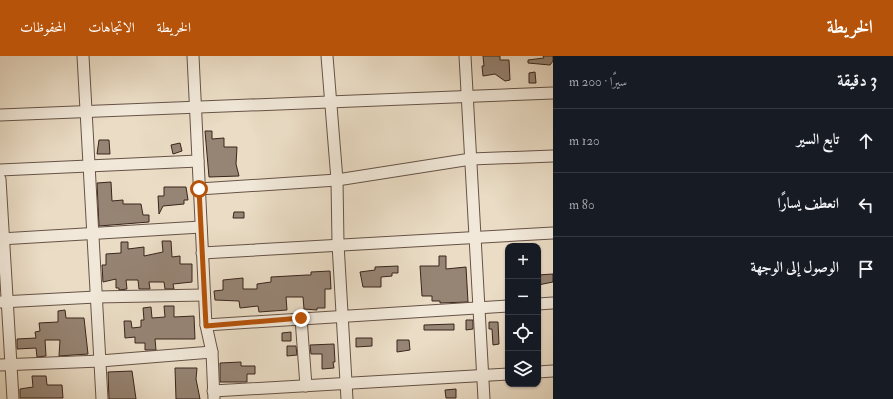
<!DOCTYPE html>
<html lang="ar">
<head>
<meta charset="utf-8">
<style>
	body { margin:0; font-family:"IM FELL Double Pica",Amiri,serif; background:#20242c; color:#f1f3f6; direction:rtl }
	.controls { position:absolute; right:12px; bottom:12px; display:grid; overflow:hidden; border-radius:8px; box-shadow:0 1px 3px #0004 }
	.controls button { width:36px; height:36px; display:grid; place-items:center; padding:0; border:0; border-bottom:1px solid #363941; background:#171b24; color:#f1f3f6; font:20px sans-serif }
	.stop { position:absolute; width:12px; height:12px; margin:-9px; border:3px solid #b45309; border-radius:50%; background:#fff }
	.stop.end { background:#b45309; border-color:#fff; box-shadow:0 1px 4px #0008 }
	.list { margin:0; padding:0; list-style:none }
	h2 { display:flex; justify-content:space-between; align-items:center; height:52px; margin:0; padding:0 16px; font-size:17px }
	h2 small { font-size:13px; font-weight:400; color:#9ea1a6 }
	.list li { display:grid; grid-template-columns:26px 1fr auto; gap:12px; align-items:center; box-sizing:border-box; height:64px; padding:0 16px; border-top:1px solid #363941 }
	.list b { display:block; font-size:15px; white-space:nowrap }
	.list em { font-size:13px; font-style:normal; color:#9ea1a6 }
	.icon { flex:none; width:22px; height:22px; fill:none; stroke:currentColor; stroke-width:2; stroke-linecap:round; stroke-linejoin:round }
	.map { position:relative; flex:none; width:553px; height:343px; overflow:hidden; direction:ltr }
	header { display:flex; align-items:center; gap:24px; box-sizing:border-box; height:56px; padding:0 20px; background:#b45309; color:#fff }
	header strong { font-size:19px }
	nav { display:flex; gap:22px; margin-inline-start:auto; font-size:14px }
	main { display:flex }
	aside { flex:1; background:#171b24 }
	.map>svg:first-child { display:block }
</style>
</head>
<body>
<header>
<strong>الخريطة</strong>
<nav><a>الخريطة</a><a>الاتجاهات</a><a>المحفوظات</a></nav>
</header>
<main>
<aside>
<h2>3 دقيقة<small>سيرًا · 200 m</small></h2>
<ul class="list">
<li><svg class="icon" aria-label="ahead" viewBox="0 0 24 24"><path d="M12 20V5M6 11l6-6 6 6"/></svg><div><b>تابع السير</b></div><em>120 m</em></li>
<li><svg class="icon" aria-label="left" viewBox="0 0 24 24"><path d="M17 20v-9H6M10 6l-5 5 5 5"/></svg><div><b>انعطف يسارًا</b></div><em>80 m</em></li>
<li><svg class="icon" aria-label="arrive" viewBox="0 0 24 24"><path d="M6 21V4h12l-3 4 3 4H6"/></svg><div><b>الوصول إلى الوجهة</b></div></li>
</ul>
</aside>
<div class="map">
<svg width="553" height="343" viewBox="0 0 553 343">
	<rect width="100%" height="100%" fill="#eadcc5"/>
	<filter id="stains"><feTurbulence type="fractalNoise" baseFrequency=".005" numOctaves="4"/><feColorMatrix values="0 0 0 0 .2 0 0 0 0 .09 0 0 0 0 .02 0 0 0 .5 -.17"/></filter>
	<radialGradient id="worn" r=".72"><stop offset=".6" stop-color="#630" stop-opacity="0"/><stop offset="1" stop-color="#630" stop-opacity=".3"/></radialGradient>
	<g fill="#968474" stroke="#3a251c">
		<polygon points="483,0 500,0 500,4 509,4 510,24 505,25 495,18 483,20 482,10 484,10"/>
		<polygon points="543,0 553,0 553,5 550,9 528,7 528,4 544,2"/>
		<polygon points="535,16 536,27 529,27 529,17"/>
		<polygon points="205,75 212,75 212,83 224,82 224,91 237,91 236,108 239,120 209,121"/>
		<polygon points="99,84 109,84 110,98 97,98"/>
		<polygon points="180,87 182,95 173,98 171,89"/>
		<polygon points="111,126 112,145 123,144 123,148 141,148 143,159 149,159 149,166 99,170 97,127"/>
		<polygon points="164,131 186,131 188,144 184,144 184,148 163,150 159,158 158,140 164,140"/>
		<polygon points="234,156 244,156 244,162 233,162"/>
		<polygon points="162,185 171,185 172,201 180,200 180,208 192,208 192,226 173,228 174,233 165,233 164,226 149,226 150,233 139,233 138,224 126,224 127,233 119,234 119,232 116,232 116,223 103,226 102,209 106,209 106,198 121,197 121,186 128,186 128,193 144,191 144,200 163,196"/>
		<polygon points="439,200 446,200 446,213 466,211 468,246 440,247 440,245 432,245 432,240 422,240 420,210 439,210"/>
		<polygon points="398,210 398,217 392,217 392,220 381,221 381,231 363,231 360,216 375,214 375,211"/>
		<polygon points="330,215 331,233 325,233 325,252 317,252 317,254 304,253 303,241 286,241 287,254 259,256 258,250 240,252 239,245 215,244 214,235 223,234 223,224 243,222 243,233 257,233 257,228 271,226 271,221 307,219 311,219 311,216"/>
		<polygon points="553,218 553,226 538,229 538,219"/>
		<polygon points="164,250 174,250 174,261 194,260 195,283 155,283 156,294 145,294 145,287 135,287 135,281 125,282 124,265 131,265 132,272 141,271 141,264 144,264 143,252 151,251 152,262 165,261"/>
		<polygon points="65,254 66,262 84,262 88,298 59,300 60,284 45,284 46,300 37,301 36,292 17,293 17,283 36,282 35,276 40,275 39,267 58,266 58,255"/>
		<polygon points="466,264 473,264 473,273 466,274"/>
		<polygon points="489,266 498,266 499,288 493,289 492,273 489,273"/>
		<polygon points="454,268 454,274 424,274 424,269"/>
		<polygon points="291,276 291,285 282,285 282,277"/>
		<polygon points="356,282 372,282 372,290 356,291"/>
		<polygon points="397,284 409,284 410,294 397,296"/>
		<polygon points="334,288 335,306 333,306 334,312 322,313 322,298 311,298 310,289"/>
		<polygon points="287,290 296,290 297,299 287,300"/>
		<polygon points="241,306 241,310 255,310 255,318 247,318 247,326 220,326 220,307"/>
		<polygon points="175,312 197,312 196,323 200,343 176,343"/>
		<polygon points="132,315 136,343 109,343 108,316"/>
		<polygon points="32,320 46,320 47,329 62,329 63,342 20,342 20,333 33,331"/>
		<polygon points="456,333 456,342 446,342 445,334"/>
	</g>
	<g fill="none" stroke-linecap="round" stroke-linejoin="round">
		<g stroke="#665346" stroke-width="13">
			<g id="minor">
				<polyline points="83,0 102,343"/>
				<polyline points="193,0 206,269 212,296 214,343"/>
				<polyline points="327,0 337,124 338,188 347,343"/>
				<polyline points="465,0 484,343"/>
				<polyline points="0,59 553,37"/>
				<polyline points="0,114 198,105"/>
				<polyline points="0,123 13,343"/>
				<polyline points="199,133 337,124 471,103 553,100"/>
				<polyline points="0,183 201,171"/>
				<polyline points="202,197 553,177"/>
				<polyline points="1,246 96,241 204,239"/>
				<polyline points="538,248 553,247"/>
				<polyline points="301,262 306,330"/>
				<polyline points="206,269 508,250"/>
				<polyline points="0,309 100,305 212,296"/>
				<polyline points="538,316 553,315"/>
				<polyline points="213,335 508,318"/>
			</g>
		</g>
		<use href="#minor" stroke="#f1e8d9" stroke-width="11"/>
	</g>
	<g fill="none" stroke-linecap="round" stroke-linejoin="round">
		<polyline stroke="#b45309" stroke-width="5" points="199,133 206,270 301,262"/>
	</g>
	<rect width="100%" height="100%" filter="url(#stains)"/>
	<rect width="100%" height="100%" fill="url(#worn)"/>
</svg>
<div class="controls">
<button>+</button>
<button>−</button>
<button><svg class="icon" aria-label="locate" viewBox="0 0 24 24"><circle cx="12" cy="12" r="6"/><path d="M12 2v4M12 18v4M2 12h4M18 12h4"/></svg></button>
<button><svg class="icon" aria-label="layers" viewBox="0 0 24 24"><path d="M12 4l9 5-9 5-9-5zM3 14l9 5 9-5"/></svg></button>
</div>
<div class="stop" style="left:199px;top:133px"></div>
<div class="stop end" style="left:301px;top:262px"></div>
</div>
</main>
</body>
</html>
